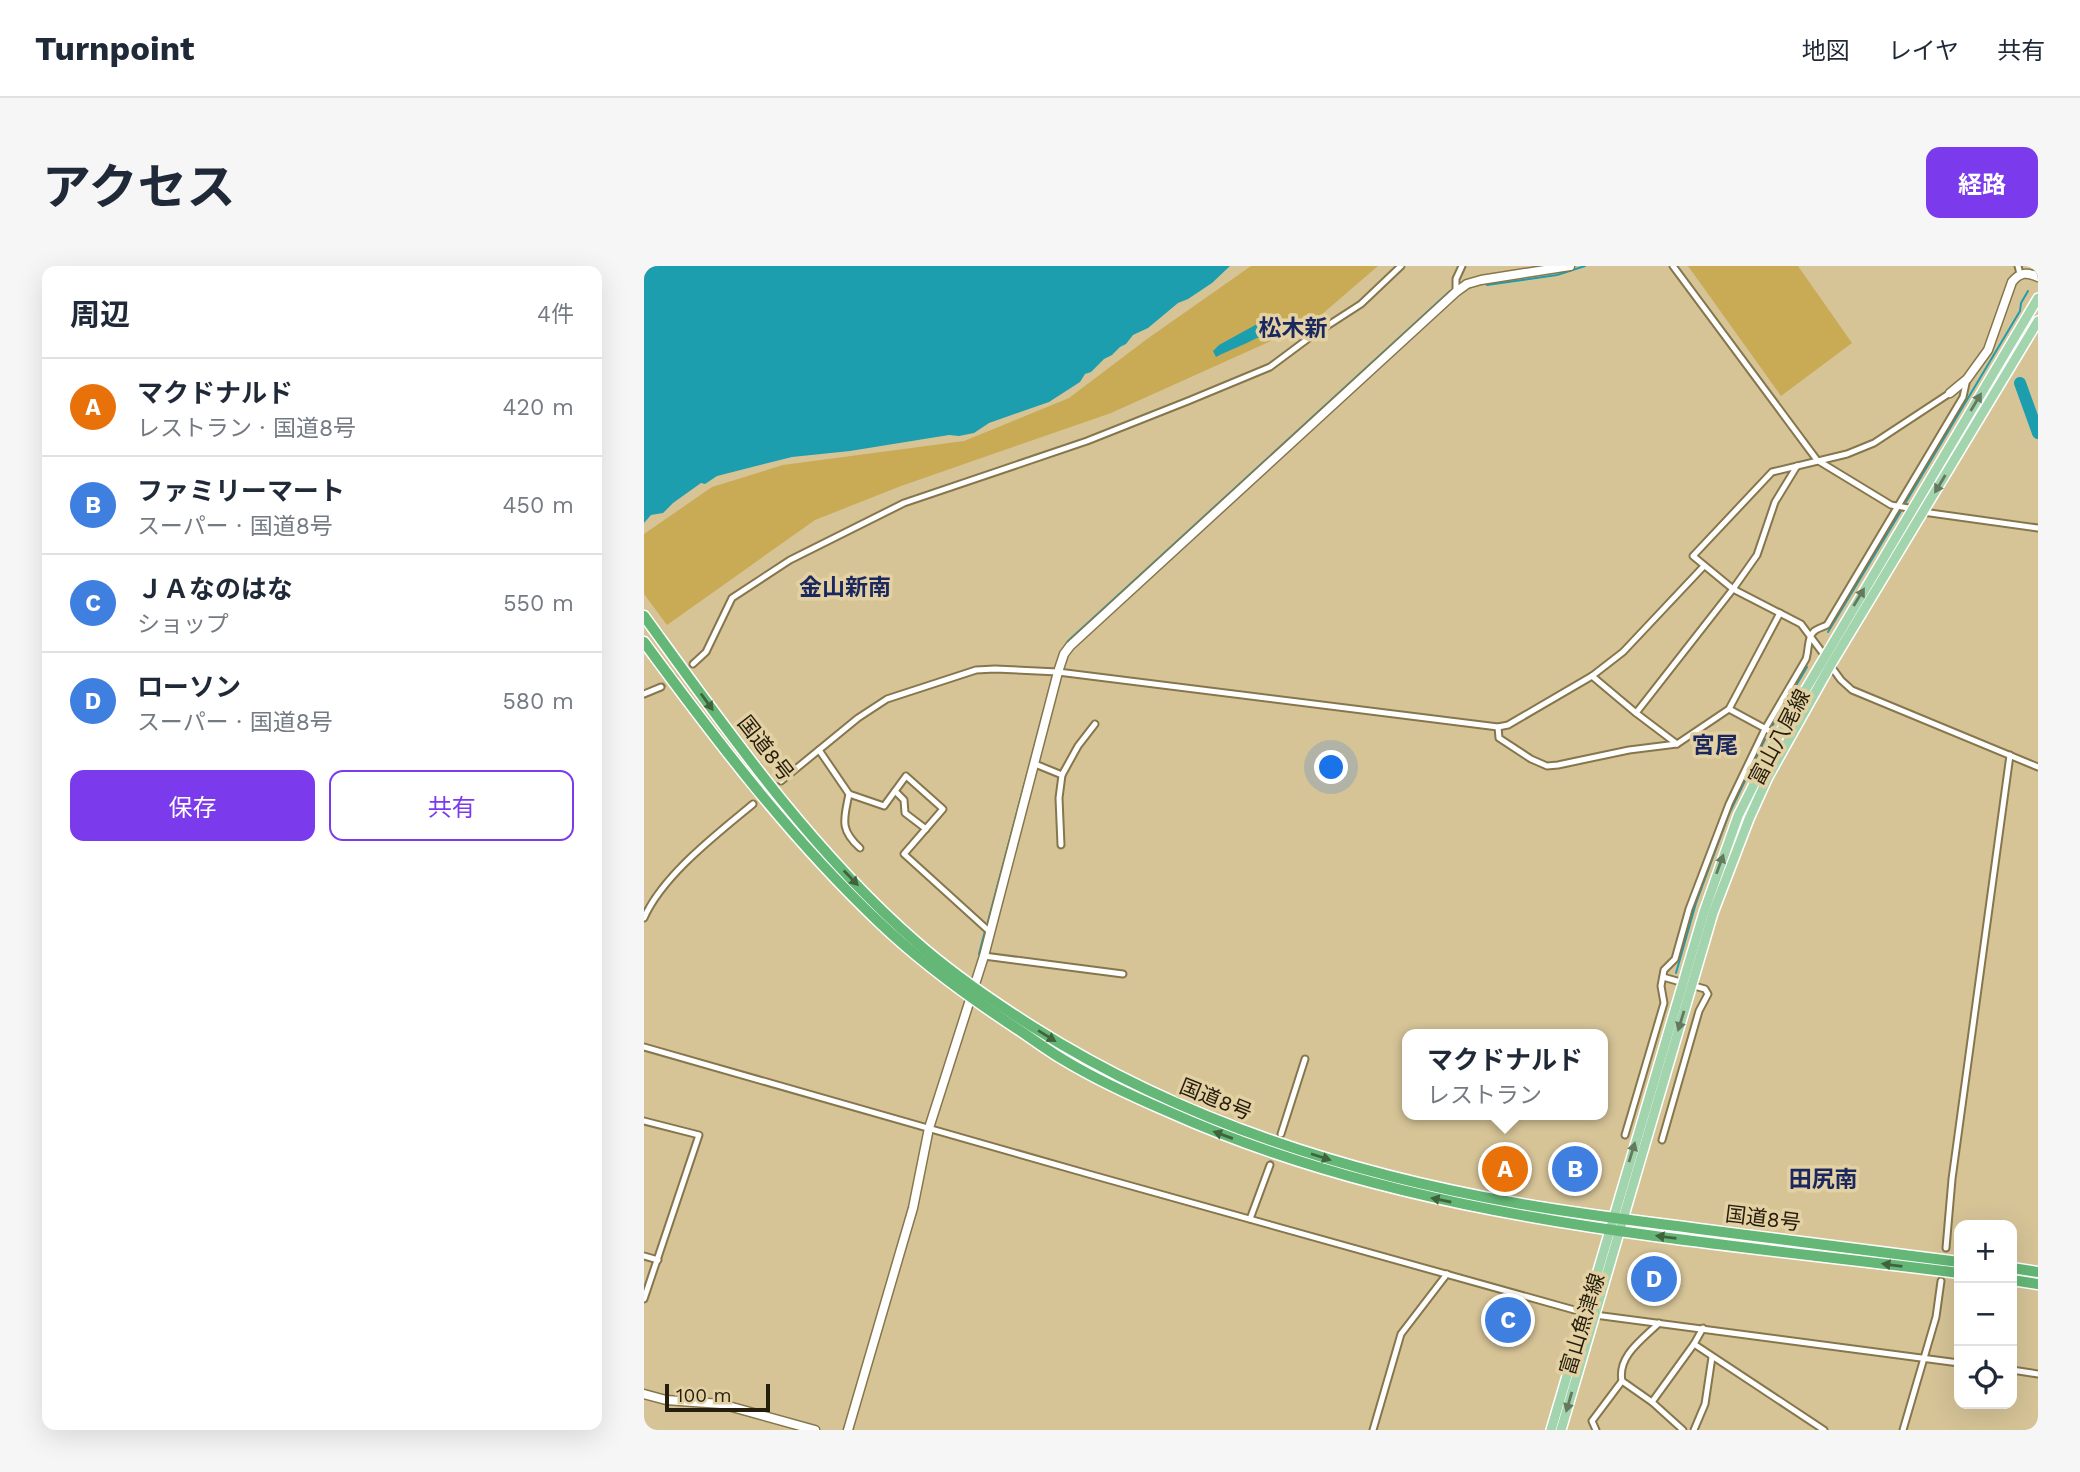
<!DOCTYPE html>
<html lang="ja">
<head>
<meta charset="utf-8">
<style>
	body { margin:0; font-family:"Work Sans","Noto Sans JP",sans-serif; background:#f6f6f7; color:#1f2937 }
	.controls { position:absolute; right:21px; bottom:21px; display:grid; overflow:hidden; border-radius:14px; box-shadow:0 7px 28px #0002 }
	.controls button { width:63px; height:63px; display:grid; place-items:center; padding:0; border:0; border-bottom:2px solid #e0e1e3; background:#fff; color:#1f2937; font:35px sans-serif }
	.scale { position:absolute; left:21px; bottom:18px; width:105px; box-sizing:border-box; padding-left:7px; border:4px solid #251e0d; border-top:0; font-size:19px; line-height:24px; white-space:nowrap; color:#251e0d; -webkit-text-stroke:5px #e3d1a4; paint-order:stroke }
	.you { position:absolute; left:688px; top:502px; width:24px; height:24px; margin:-18px; border:5px solid #fff; border-radius:50%; background:#1a73e8; box-shadow:0 0 0 10px #1a73e833 }
	.badge { display:grid; place-items:center; width:46px; height:46px; border-radius:50%; background:#7c3aed; color:#fff; font-size:23px; font-weight:700 }
	.pin { position:absolute; translate:-50% -50%; border:4px solid #fff; box-shadow:0 2px 7px #0006 }
	.popup { position:absolute; left:758px; top:763px; width:206px; height:91px; box-sizing:border-box; display:grid; place-content:center; border-radius:14px; background:#fff; filter:drop-shadow(0 2px 5px #0005); font-size:23px; white-space:nowrap; color:#747a83 }
	.popup b { font-size:26px; color:#1f2937 }
	.popup::after { content:''; position:absolute; left:50%; top:100%; margin-left:-14px; border:14px solid transparent; border-top-color:#fff }
	.list { margin:0; padding:0; list-style:none }
	h2 { display:flex; justify-content:space-between; align-items:center; height:91px; margin:0; padding:0 28px; font-size:30px }
	h2 small { font-size:23px; font-weight:400; color:#747a83 }
	.list li { display:grid; grid-template-columns:46px 1fr auto; gap:21px; align-items:center; box-sizing:border-box; height:98px; padding:0 28px; border-top:2px solid #e0e1e3 }
	.list b { display:block; font-size:26px; white-space:nowrap }
	.list p { margin:0; font-size:23px; white-space:nowrap; color:#747a83 }
	.list em { font-size:23px; font-style:normal; color:#747a83 }
	.actions { display:flex; gap:14px; padding:21px 28px }
	.actions a { flex:1; padding:16px 0; border:2px solid #7c3aed; border-radius:14px; text-align:center; font-size:24px; color:#7c3aed }
	.actions .main { background:#7c3aed; color:#fff }
	.icon { flex:none; width:38px; height:38px; fill:none; stroke:currentColor; stroke-width:2; stroke-linecap:round; stroke-linejoin:round }
	.map { position:relative; flex:none; width:1394px; height:1164px; overflow:hidden; border-radius:14px }
	header { display:flex; align-items:center; gap:42px; box-sizing:border-box; height:98px; padding:0 35px; background:#fff; border-bottom:2px solid #e0e1e3 }
	header strong { font-size:33px }
	nav { display:flex; gap:38px; margin-inline-start:auto; font-size:24px }
	.intro { display:flex; align-items:center; justify-content:space-between; box-sizing:border-box; height:168px; padding:0 42px }
	h1 { margin:0; font-size:49px }
	.button { padding:18px 32px; border-radius:14px; background:#7c3aed; color:#fff; font-size:24px; font-weight:700 }
	main { display:flex; gap:42px; padding:0 42px }
	aside { flex:1; background:#fff; border-radius:14px; box-shadow:0 7px 28px #0002 }
	.map>svg:first-child { display:block }
</style>
</head>
<body>
<header>
<strong>Turnpoint</strong>
<nav><a>地図</a><a>レイヤ</a><a>共有</a></nav>
</header>
<div class="intro"><h1>アクセス</h1><a class="button">経路</a></div>
<main>
<aside>
<h2>周辺<small>4件</small></h2>
<ul class="list">
<li><span class="badge" style="background:#e8710a">A</span><div><b>マクドナルド</b><p>レストラン · 国道8号</p></div><em>420 m</em></li>
<li><span class="badge" style="background:#3f7fe0">B</span><div><b>ファミリーマート</b><p>スーパー · 国道8号</p></div><em>450 m</em></li>
<li><span class="badge" style="background:#3f7fe0">C</span><div><b>ＪＡなのはな</b><p>ショップ</p></div><em>550 m</em></li>
<li><span class="badge" style="background:#3f7fe0">D</span><div><b>ローソン</b><p>スーパー · 国道8号</p></div><em>580 m</em></li>
</ul>
<div class="actions"><a class="main">保存</a><a>共有</a></div>
</aside>
<div class="map">
<svg width="1394" height="1164" viewBox="0 0 1394 1164">
	<rect width="100%" height="100%" fill="#d6c497"/>
	<g fill="#c9aa55">
		<polygon points="607,0 734,0 669,56 467,147 257,220 171,254 23,359 0,328 0,268 68,221 139,199 320,175 425,132 503,73"/>
		<polygon points="1044,0 1154,0 1208,77 1137,130"/>
	</g>
	<g fill="#1c9eaf">
		<polygon points="0,0 586,0 568,17 544,33 534,37 504,62 489,69 482,78 476,81 468,89 460,93 447,106 441,108 436,116 405,136 345,157 330,167 315,170 305,169 206,185 148,191 73,210 61,218 57,217 29,237 19,247 7,249 0,257"/>
		<path d="M624,52L636,55C630,68 587,83 572,91L569,85L575,79Z"/>
	</g>
	<g fill="none" stroke-linecap="round" stroke-linejoin="round">
		<g stroke="#1c9eaf" stroke-width="2">
			<polyline points="843,19 913,9 941,0"/>
			<polyline points="1262,236 1376,45 1377,37 1384,25"/>
			<polyline points="1184,366 1257,245"/>
			<polyline points="417,386 424,375 806,25"/>
			<polyline points="1127,462 1163,401"/>
			<polyline points="343,659 399,448"/>
			<polyline points="335,688 341,665"/>
			<polyline points="1032,707 1052,637 1085,548 1124,467"/>
		</g>
		<polyline stroke="#1c9eaf" stroke-width="12" points="1376,117 1394,167"/>
		<g stroke="#b3a37b" stroke-width="5" stroke-dasharray="5 2.5" stroke-linecap="butt">
			<polyline points="17,421 49,398"/>
			<polyline points="626,899 634,875"/>
		</g>
		<g stroke="#86764b" stroke-width="9">
			<g id="street">
				<polyline points="1029,0 1173,194 1247,239 1270,243"/>
				<polyline points="1374,0 1376,8"/>
				<polyline points="812,26 812,13 818,0"/>
				<polyline points="1279,246 1394,262"/>
				<polyline points="1181,390 1157,358 1089,323 1049,290 1128,206 1203,188 1230,177 1306,127"/>
				<polyline points="49,398 62,386 88,332 146,294 260,237 443,175 544,135 626,101 669,69 717,38 757,0"/>
				<polyline points="1186,399 1197,414 1208,424 1394,501"/>
				<polyline points="948,410 992,447 1033,478"/>
				<polyline points="0,428 17,421"/>
				<polyline points="1085,443 1136,347"/>
				<polyline points="992,447 1089,323 1113,289 1131,236 1153,200"/>
				<polyline points="854,461 855,472 887,493 903,500 914,499 985,484 1033,478 1085,443 1135,470"/>
				<polyline points="175,484 205,528 240,540 262,510 299,543 260,588 346,666"/>
				<polyline points="391,498 418,509 415,532 417,579"/>
				<polyline points="418,509 434,480 451,458"/>
				<polyline points="137,515 214,452 243,433 332,404 351,403 414,406 854,461 864,459 948,410 979,386 1060,300"/>
				<polyline points="251,525 260,534 261,547 282,563"/>
				<path d="M205,528C200,553 195,563 216,582"/>
				<path d="M0,652C19,609 73,568 109,538"/>
				<polyline points="340,690 479,708"/>
				<polyline points="0,781 448,909 941,1047"/>
				<polyline points="0,855 55,869 0,1033"/>
				<polyline points="637,868 661,793"/>
				<path d="M981,869L1020,737L1017,720L1020,704L1031,693L1045,643L1085,538L1121,463L1162,393C1165,384 1163,369 1172,364C1175,362 1179,361 1183,359L1319,131L1323,113"/>
				<polyline points="1018,874 1055,745 1064,728 1061,723 1019,711"/>
				<polyline points="606,953 626,899"/>
				<polyline points="1302,982 1308,913 1366,489"/>
				<polyline points="0,990 14,994"/>
				<polyline points="951,1049 1315,1097"/>
				<polyline points="1050,1078 1180,1164"/>
				<polyline points="1368,1104 1394,1108"/>
				<polyline points="978,1115 1008,1136"/>
				<polyline points="729,1164 757,1068 803,1008"/>
				<path d="M952,1164L948,1155L978,1115C973,1090 999,1073 1015,1057"/>
				<polyline points="1039,1164 1008,1136 1050,1078 1059,1062"/>
				<polyline points="1050,1164 1061,1138 1068,1091"/>
				<polyline points="1259,1164 1292,1051 1297,1015"/>
			</g>
		</g>
		<g stroke="#86764b" stroke-width="11">
			<g id="secondary">
				<path d="M1306,127L1323,113L1344,84L1368,16C1376,6 1383,6 1394,11"/>
				<polyline points="0,1128 22,1134 77,1138 171,1164"/>
				<polyline points="204,1164 269,942 285,862 340,690 414,406 420,388 426,380 812,26 823,18 837,14 926,0"/>
			</g>
		</g>
		<g stroke="#fff" stroke-width="12">
			<g id="primary">
				<polyline points="907,1164 1060,646 1094,550 1134,470 1394,32"/>
				<polyline points="917,1164 1069,647 1105,553 1124,511 1186,400 1394,55"/>
			</g>
		</g>
		<g stroke="#fff" stroke-width="13">
			<g id="highway">
				<path d="M0,350C82,463 165,582 271,675C307,707 348,735 389,761C536,854 701,907 872,937C932,948 994,955 1055,963C1142,974 1228,985 1315,996"/>
				<path d="M0,376C72,474 147,573 236,657C277,696 322,729 369,760C386,771 403,784 420,794C453,814 488,830 523,845C772,957 1048,973 1315,1007"/>
				<polyline points="1368,1002 1394,1006"/>
				<polyline points="1368,1014 1394,1018"/>
			</g>
		</g>
		<use href="#street" stroke="#fff" stroke-width="5"/>
		<use href="#secondary" stroke="#fff" stroke-width="8"/>
		<use href="#primary" stroke="#a2d4ad" stroke-width="9"/>
		<use href="#highway" stroke="#64b776" stroke-width="10"/>
	</g>
	<defs><path id="oneway-solid" d="M-6-.8H1V-3.2L6.5 0L1 3.2V.8H-6Z" transform="scale(1.75)"/></defs>
	<g fill="#64795d">
		<use href="#oneway-solid" transform="translate(1332 136) rotate(-59)"/>
		<use href="#oneway-solid" transform="translate(1296 218) rotate(121)"/>
		<use href="#oneway-solid" transform="translate(1215 331) rotate(-59)"/>
		<use href="#oneway-solid" transform="translate(1076 598) rotate(-70)"/>
		<use href="#oneway-solid" transform="translate(1037 755) rotate(107)"/>
		<use href="#oneway-solid" transform="translate(988 886) rotate(-73)"/>
		<use href="#oneway-solid" transform="translate(925 1136) rotate(106)"/>
	</g>
	<g fill="#41633c">
		<use href="#oneway-solid" transform="translate(63 436) rotate(54)"/>
		<use href="#oneway-solid" transform="translate(207 612) rotate(46)"/>
		<use href="#oneway-solid" transform="translate(403 770) rotate(32)"/>
		<use href="#oneway-solid" transform="translate(579 869) rotate(-160)"/>
		<use href="#oneway-solid" transform="translate(677 891) rotate(18)"/>
		<use href="#oneway-solid" transform="translate(797 934) rotate(-168)"/>
		<use href="#oneway-solid" transform="translate(1022 971) rotate(-173)"/>
		<use href="#oneway-solid" transform="translate(1248 999) rotate(-173)"/>
	</g>
	<g text-anchor="middle" dominant-baseline="central" stroke-width="7" stroke-linejoin="round" paint-order="stroke">
		<g font-size="21" fill="#251e0d" stroke="#e3d1a4">
			<text transform="translate(1135 471) rotate(-62)">富山八尾線</text>
			<text transform="translate(122 482) rotate(52)">国道8号</text>
			<text transform="translate(572 833) rotate(22)">国道8号</text>
			<text transform="translate(1119 952) rotate(7)">国道8号</text>
			<text transform="translate(938 1058) rotate(-73)">富山魚津線</text>
		</g>
		<g font-size="23" font-weight="bold" fill="#1b2860" stroke="#e3d1a4">
			<text x="649" y="62">松木新</text>
			<text x="201" y="321">金山新南</text>
			<text x="1071" y="479">宮尾</text>
			<text x="1179" y="913">田尻南</text>
		</g>
	</g>
</svg>
<div class="controls">
<button>+</button>
<button>−</button>
<button><svg class="icon" aria-label="locate" viewBox="0 0 24 24"><circle cx="12" cy="12" r="6"/><path d="M12 2v4M12 18v4M2 12h4M18 12h4"/></svg></button>
</div>
<div class="scale">100 m</div>
<div class="you"></div>
<div class="pin badge" style="left:861px;top:903px;background:#e8710a">A</div>
<div class="popup"><b>マクドナルド</b>レストラン</div>
<div class="pin badge" style="left:931px;top:903px;background:#3f7fe0">B</div>
<div class="pin badge" style="left:864px;top:1054px;background:#3f7fe0">C</div>
<div class="pin badge" style="left:1010px;top:1013px;background:#3f7fe0">D</div>
</div>
</main>
</body>
</html>
